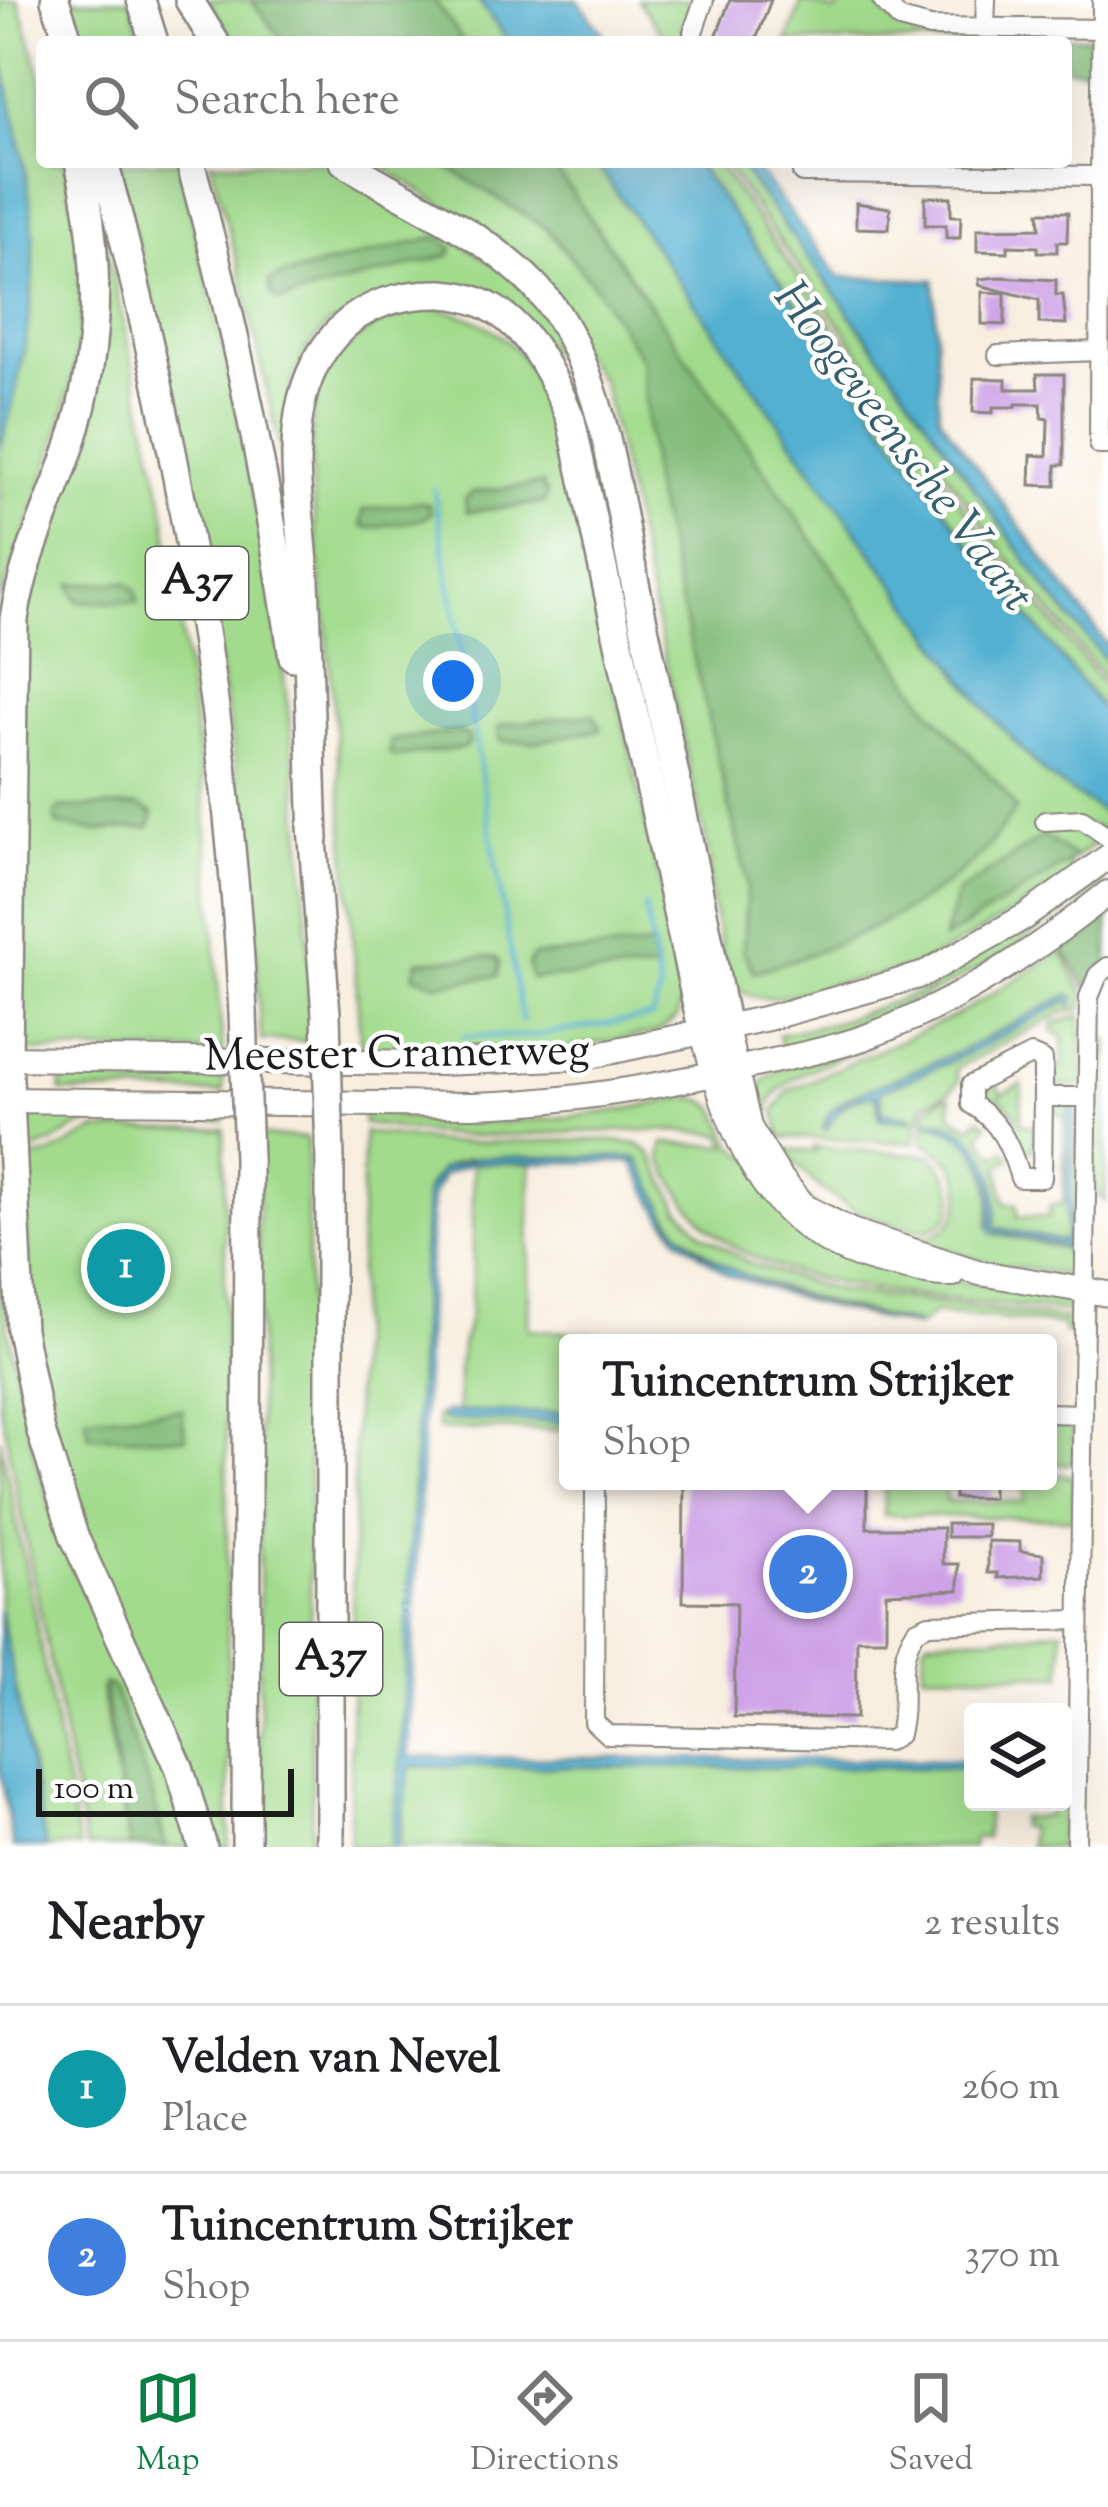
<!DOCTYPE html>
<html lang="en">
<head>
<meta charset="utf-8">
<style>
	body { margin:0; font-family:"Sorts Mill Goudy",serif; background:#f6f6f6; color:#202124 }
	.controls { position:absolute; right:36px; bottom:36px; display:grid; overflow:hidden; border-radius:12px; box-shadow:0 12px 48px #0002 }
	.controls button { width:108px; height:108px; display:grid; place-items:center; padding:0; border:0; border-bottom:3px solid #e0e0e0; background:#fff; color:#202124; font:60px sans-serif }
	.scale { position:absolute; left:36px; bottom:30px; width:258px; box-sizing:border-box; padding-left:12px; border:6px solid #1c1c1c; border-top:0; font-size:33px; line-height:42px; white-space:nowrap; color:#1c1c1c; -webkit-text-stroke:9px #fff; paint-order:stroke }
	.you { position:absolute; left:453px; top:681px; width:42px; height:42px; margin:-30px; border:9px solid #fff; border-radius:50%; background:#1a73e8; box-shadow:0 0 0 18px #1a73e833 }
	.badge { display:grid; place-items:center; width:78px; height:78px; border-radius:50%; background:#0b8043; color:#fff; font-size:39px; font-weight:700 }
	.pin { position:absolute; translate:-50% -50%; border:6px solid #fff; box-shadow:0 3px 12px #0006 }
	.popup { position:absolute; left:559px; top:1334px; width:498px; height:156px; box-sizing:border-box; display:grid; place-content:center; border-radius:12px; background:#fff; filter:drop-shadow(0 3px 9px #0005); font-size:39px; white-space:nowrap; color:#757577 }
	.popup b { font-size:45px; color:#202124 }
	.popup::after { content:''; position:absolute; left:50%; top:100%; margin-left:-24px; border:24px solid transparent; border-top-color:#fff }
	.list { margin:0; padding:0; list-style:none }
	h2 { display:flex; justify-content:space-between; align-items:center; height:156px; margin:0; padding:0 48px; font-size:51px }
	h2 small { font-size:39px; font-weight:400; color:#757577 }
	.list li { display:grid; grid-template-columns:78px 1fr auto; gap:36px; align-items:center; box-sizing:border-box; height:168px; padding:0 48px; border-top:3px solid #e0e0e0 }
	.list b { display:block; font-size:45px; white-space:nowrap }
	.list p { margin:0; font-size:39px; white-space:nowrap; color:#757577 }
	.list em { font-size:39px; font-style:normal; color:#757577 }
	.icon { flex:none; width:66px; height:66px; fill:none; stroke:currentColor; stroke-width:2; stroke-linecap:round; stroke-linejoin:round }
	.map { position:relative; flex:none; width:1108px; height:1847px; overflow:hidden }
	.search { position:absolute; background:#fff; box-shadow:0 12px 48px #0002; left:36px; right:36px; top:36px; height:132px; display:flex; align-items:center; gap:30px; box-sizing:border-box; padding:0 42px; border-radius:12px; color:#757577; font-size:45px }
	.sheet { height:492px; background:#fff }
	nav { display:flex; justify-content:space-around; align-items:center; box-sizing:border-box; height:168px; border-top:3px solid #e0e0e0; background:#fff; font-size:33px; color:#757577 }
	nav a { display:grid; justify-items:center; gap:6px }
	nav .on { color:#0b8043 }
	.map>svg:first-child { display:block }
</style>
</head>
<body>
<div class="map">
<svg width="1108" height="1847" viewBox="0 0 1108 1847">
	<rect width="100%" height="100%" fill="#fff"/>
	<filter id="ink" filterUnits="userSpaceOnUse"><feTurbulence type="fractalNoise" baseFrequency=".00833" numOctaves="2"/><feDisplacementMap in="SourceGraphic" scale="24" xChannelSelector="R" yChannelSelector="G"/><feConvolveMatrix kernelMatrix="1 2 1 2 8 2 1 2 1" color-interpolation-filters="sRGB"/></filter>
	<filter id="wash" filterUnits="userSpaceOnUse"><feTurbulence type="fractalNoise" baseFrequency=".004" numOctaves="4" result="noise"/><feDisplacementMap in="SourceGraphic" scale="48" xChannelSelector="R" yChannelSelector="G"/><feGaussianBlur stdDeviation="2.7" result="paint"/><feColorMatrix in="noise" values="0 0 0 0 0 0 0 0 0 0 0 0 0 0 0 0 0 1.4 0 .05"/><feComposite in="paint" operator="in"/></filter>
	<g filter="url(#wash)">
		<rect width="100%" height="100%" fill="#f8eedf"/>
		<g fill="#a3db8d" stroke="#607c54" stroke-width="3" fill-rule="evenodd">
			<path d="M0,0H18L42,80V162H65C76,216 85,271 80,327C70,421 32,511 1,601L0,613V449L22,354L31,234L22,154L0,47Z"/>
			<polygon points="69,0 130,0 143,42 83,42"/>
			<polygon points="207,0 478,0 509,42 236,42"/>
			<polygon points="638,0 693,0 682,30 698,42 668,42"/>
			<polygon points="842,0 872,0 899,28 980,35 958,42 787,42 802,1 836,12"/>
			<path d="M117,162H178C238,393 287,629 304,868C308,925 310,983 313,1041L261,1040L250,865L230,728L164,349Z"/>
			<path d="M210,162H330L510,274L538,308L572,363L599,463L611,553L563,370C540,330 512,311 473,289L328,324L306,350L292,384L283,463L242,278Z"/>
			<path d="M374,162H595L829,494L991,716L1046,775L1108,816V831L1068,822L1103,838L1068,863L1074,874C1018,908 964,946 903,970C881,978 854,978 831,985C797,994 753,1012 728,979L710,893V859L603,383L499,240Z"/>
			<polygon points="695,162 716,162 1004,563 1108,690 1108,716 970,544"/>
			<polygon points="723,162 737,162 881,356 1050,594 1108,663 1108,682 1011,563"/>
			<polygon points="103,230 163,500 204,793 223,1052 13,1051 24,603 56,507"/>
			<path d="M425,307C499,316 526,352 555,416L684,993L677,1018L656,1033L548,1052L361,1053C352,909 339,767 326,624C320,563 302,452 317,396C332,345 377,318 425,307ZM541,484L516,507L467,511L473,492ZM458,732L463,748L395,757L390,754L392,740Z"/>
			<path d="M1105,880C1097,893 1072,907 1056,918C968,981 885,1021 781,1049L778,1035L839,1021L927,990L956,968Z"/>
			<path d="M1062,951L1085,997L1080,1011L1064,1012L955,1069L959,1081L951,1091L923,1105L914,1143L781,1137L775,1111L788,1091L957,1015ZM1068,995L1071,1005L1068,1000L962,1057L880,1091L882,1113L912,1117L913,1121L880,1119L876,1095C854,1095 836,1108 827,1130L824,1123L835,1107L849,1097L959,1052Z"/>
			<polygon points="1081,1016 1083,1086 1062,1088 1052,1078 1052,1067 1063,1066 1063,1037 1053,1031 1054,1023"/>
			<polygon points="1108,1039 1105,1201 1094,1192 1092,1044"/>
			<path d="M871,1045C811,1070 725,1089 790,1168L786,1171C715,1064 781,1069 871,1045Z"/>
			<polygon points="61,1076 223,1078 223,1093 61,1092"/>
			<polygon points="995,1081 1002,1094 1022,1084 1021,1124 1035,1126 1033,1150 1024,1150 1007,1123 1016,1115 998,1097 989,1105 986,1091"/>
			<path d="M687,1097L706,1101L716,1108L734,1146L906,1273L1065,1296L1076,1312C982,1301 807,1296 730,1244C698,1223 678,1192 661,1158L664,1143L728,1146L723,1135C641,1124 552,1136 466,1136C432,1136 398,1126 364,1124L363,1113C392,1113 419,1122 446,1123C528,1124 607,1115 687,1097Z"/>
			<path d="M944,1097H951V1114L971,1127L980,1118L988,1125L980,1135L995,1156L1006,1150L1011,1159L999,1166L1005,1203L1017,1204L1018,1217H1049L1050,1205L1063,1204L1064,1115L1051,1112L1060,1104H1078V1264L1065,1275L989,1263L880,1229C895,1233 911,1239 926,1237C960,1232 971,1188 951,1163C943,1152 930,1148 922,1141L927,1109ZM1070,1108L1065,1249L995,1234L988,1226C997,1180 980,1133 930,1124L929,1120C984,1122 1001,1181 994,1227L1061,1241L1066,1237Z"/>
			<path d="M22,1112H224V1121C185,1120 128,1112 92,1122C66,1129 51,1151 23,1151Z"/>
			<polygon points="224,1129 229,1847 211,1847 99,1580 37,1381 21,1159 49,1155 96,1130"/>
			<path d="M364,1132L447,1143L605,1140L638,1144L650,1153L680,1209L703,1234L748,1263L832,1290L1077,1320V1330L1064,1333L1063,1325L934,1313L919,1326L818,1300L730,1270L680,1232L654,1193L639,1159L467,1158C447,1165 433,1172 426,1192L401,1764L391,1847H350L355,1384Z"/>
			<polygon points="258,1136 307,1138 312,1847 260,1847"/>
			<path d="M814,1147L929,1155C954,1171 968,1218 929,1229C920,1232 910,1228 901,1226C853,1215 813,1190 785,1149L816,1152Z"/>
			<polygon points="0,1159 8,1330 36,1461 71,1564 172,1785 189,1847 166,1847 150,1788 113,1687 108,1684 101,1689 130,1847 86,1847 0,1404"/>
			<polygon points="473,1163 531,1163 528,1329 691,1343 568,1343 568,1413 458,1412 458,1364 470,1313 473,1264"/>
			<polygon points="437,1416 568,1422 568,1430 438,1429"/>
			<polygon points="1048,1423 1073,1427 1074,1460 1068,1464 1048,1464"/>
			<polygon points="0,1437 79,1847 46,1847 0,1609"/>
			<polygon points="1048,1475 1069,1475 1073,1480 1074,1519 884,1515 884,1481 945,1481 947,1501 1024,1502 1024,1482 1048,1481"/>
			<polygon points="1062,1629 1062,1675 923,1673 924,1644 928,1639 1025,1635"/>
			<polygon points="410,1766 973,1768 973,1802 987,1802 986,1838 973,1838 972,1847 399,1847"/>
			<polygon points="1049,1802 1062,1802 1060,1847 1029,1846 1029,1828 1020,1826 1020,1818 1049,1816"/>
		</g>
		<g fill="#82bb78" stroke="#4f6c4a" stroke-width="3">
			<polygon points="251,0 434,0 464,42 284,42"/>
			<polygon points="980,35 1092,37 1092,69 1066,68 1066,42 958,42"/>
			<path d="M439,162H551L931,711L1003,790L1016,809C1005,823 994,841 981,854C920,913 834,949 754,972L743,951L747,881L652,483L642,360L595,287L547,229Z"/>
			<polygon points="435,237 442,239 453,249 450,255 280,301 272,296 269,282 278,277"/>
			<polygon points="541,484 547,495 543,503 467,512 465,499 473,492"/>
			<polygon points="418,502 429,504 431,513 424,519 368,528 362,525 363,510"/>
			<polygon points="125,582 135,589 138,603 77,601 71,584"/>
			<polygon points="593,714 601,730 535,742 500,741 498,727 506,724"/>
			<polygon points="458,732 468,735 469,744 463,748 395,757 390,754 391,740"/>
			<polygon points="139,806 153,813 150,827 95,831 57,825 55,815 59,808"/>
			<polygon points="1044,836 1076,858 943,940 957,893"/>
			<polygon points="1108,917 1108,961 1087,988 1064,950"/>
			<polygon points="653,946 656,970 531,979 528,965 533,956"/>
			<polygon points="486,957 497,958 500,963 498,976 437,984 414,975 418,961"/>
			<polygon points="182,1409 185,1438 89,1436 86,1417"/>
			<polygon points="103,1684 113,1687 150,1788 166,1847 130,1847"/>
		</g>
		<g fill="#53b0d1" stroke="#386676" stroke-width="3">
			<polygon points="478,0 578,0 609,42 509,42"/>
			<path d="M0,47C14,120 38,200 33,276C29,333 17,394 0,449Z"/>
			<polygon points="595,162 695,162 970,544 1108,716 1108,816 1046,775 991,716 829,494"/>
			<polygon points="737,162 751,162 839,277 934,280 939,416 1108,646 1108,663 1050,594 881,356"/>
			<path d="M1068,995L1074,996L1073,1005L1068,1001L962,1057L880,1091L882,1113L912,1117L914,1120L880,1119L876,1095C854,1095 835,1108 827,1130L823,1128L829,1113L849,1097L959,1052Z"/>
			<path d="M1068,1109H1074L1070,1253L1067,1254L1063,1246L991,1232C988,1220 993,1207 992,1193C988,1158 965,1130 930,1124L929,1120C966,1121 992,1155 996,1190C998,1203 995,1216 995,1228L1062,1241L1066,1236Z"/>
			<path d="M477,1157H635C653,1177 659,1207 677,1229C723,1282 847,1314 915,1323L916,1327L815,1304L728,1275L678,1238L655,1205L633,1162L472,1163L443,1175L432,1197L409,1757L973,1760V1768L410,1766L398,1847H391L401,1764L426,1192L441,1169Z"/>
			<polygon points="446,1412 568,1413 568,1422 444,1420 442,1414"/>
			<polygon points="0,1609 46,1847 13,1847 0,1766"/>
		</g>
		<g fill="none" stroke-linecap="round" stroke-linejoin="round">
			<g stroke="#53b0d1" stroke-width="4.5">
				<polyline points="434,489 522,1021"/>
				<polyline points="463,1036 532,1036 652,1017 660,992 645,906"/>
			</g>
		</g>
		<g id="blocks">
			<g fill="#cea2e7">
				<polygon points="730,0 771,0 755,42 714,42"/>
				<polygon points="925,197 951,197 951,216 961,216 960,238 946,238 946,225 925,225"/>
				<polygon points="856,203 890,208 889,229 856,228"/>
				<polygon points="1039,212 1068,212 1067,242 1057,242 1057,252 1038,252 1038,247 1008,246 1008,252 977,251 977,229 1040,228"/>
				<polygon points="999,277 1056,280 1056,295 1063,295 1066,324 1039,323 1039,300 979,285 979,279"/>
				<polygon points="982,292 1005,293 1005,325 982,324"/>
				<polygon points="1037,374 1064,374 1064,465 1056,465 1056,486 1030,485 1031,455 1047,456 1048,419 1042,418 1041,404 1016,404 1016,407 993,407 993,413 973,412 974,378 1006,379 1006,389 1038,389"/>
				<polygon points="684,1481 867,1481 867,1528 943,1528 943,1564 959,1564 959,1590 886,1593 886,1639 857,1639 856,1718 734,1717 736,1603 683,1602"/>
				<rect x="954" y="1481" width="38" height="17"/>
				<rect x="947" y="1524" width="40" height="13"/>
				<polygon points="988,1541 1020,1542 1020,1551 1043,1554 1043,1576 998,1578 998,1573 988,1573"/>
			</g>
		</g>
	</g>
	<g filter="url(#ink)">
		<use href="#blocks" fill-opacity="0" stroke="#8a857e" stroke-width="3"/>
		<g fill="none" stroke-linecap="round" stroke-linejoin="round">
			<g stroke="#8a857e" stroke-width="22">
				<g id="minor">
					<polyline points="882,0 900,19 930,27 1108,29"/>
					<polyline points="985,27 986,0"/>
					<polyline points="693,32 704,0"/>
					<polyline points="802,173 1100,176 1102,0"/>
					<polyline points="1108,176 1100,176 1099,445 1108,445"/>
					<polyline points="998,355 1098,351"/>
					<polyline points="1045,821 1082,819 1108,837"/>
					<path d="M1043,1097V1060L1031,1055L971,1085V1104C1000,1121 1011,1147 1020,1178H1042L1043,1097H1087"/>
					<polyline points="1048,1413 1083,1414"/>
					<path d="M595,1481L594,1722L608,1735L888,1741L899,1734C909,1697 893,1663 916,1630L929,1624L1079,1620"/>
					<polyline points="1076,1847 1089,997 1098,975 1108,967"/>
				</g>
			</g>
			<g stroke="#8a857e" stroke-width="28">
				<g id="major">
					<polyline points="726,1028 749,1127 779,1176 805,1207 851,1231 980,1273 1108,1294"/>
					<path d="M703,1033C733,1146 770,1243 898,1266C916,1270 935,1275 953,1274"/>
					<polyline points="0,1058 440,1063 585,1057 768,1018 922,975 1026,916 1108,857"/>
					<path d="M0,1100L472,1105C563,1103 649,1088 737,1069C779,1059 823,1052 863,1038C953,1006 1034,952 1108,893"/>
				</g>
			</g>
			<g stroke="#8a857e" stroke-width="32">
				<g id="highway">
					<polyline points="55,0 69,42"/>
					<polyline points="141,0 154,42"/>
					<polyline points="189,0 215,42"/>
					<path d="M79,162C101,256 101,351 71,444C52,502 23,558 14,619L8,1058L21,1330L40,1428L74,1536L179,1767L203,1847"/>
					<path d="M104,162C179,441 229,723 243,1012"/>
					<path d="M190,162C236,324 268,490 293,657"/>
					<path d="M344,162C414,206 510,242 557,314C605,387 617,498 635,583C666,731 697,879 726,1028"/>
					<polyline points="312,826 326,1014"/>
					<path d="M314,839C311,753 309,668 305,582C302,499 274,404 335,335C362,304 402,293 442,294C515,297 547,361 571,420L703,1033"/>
					<polyline points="330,1160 330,1847"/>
					<polyline points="246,1847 248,1160"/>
				</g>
			</g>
			<use href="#minor" stroke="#fff" stroke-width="18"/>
			<use href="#major" stroke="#fff" stroke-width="24"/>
			<use href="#highway" stroke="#fff" stroke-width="27"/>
			<g stroke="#8a857e" stroke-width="32" stroke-linecap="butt">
				<g id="highway-bridge">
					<polyline points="243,1012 248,1160"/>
					<polyline points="326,1014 330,1160"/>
				</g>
			</g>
			<use href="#highway-bridge" stroke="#fff" stroke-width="27"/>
		</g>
	</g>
	<g text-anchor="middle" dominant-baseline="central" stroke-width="9" stroke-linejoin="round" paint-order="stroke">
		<g fill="#fff" stroke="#606060" stroke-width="3">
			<rect x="146" y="547" width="102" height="72" rx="9"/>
			<rect x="280" y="1623" width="102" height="72" rx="9"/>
		</g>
		<g font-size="42" font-weight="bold" fill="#1c1c1c">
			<text x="197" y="583">A37</text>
			<text x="331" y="1659">A37</text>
		</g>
		<g font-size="45" fill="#1c1c1c" stroke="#fff">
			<text transform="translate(397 1056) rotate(-1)">Meester Cramerweg</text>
		</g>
		<g font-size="48" font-style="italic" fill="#355f6d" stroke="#fff">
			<text transform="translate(902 448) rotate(53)">Hoogeveensche Vaart</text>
		</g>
	</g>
</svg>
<div class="controls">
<button><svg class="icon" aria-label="layers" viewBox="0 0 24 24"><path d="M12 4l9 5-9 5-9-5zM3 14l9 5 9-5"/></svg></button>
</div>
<div class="scale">100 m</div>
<div class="you"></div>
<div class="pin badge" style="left:126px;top:1268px;background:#0f9aa8">1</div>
<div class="pin badge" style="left:808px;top:1574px;background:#3f7fe0">2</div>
<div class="popup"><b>Tuincentrum Strijker</b>Shop</div>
<div class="search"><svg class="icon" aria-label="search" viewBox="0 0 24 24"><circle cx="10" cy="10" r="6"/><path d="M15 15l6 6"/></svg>Search here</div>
</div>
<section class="sheet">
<h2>Nearby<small>2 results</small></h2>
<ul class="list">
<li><span class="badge" style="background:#0f9aa8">1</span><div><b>Velden van Nevel</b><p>Place</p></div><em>260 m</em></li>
<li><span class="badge" style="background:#3f7fe0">2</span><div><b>Tuincentrum Strijker</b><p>Shop</p></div><em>370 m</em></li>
</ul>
</section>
<nav>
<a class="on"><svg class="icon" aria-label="map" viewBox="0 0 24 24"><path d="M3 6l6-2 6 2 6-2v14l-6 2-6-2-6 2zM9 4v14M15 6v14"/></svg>Map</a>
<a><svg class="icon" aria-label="directions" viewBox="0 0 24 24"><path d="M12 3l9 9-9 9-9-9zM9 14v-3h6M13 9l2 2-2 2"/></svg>Directions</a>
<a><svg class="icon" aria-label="saved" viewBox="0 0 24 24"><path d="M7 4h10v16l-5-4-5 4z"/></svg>Saved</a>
</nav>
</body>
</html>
